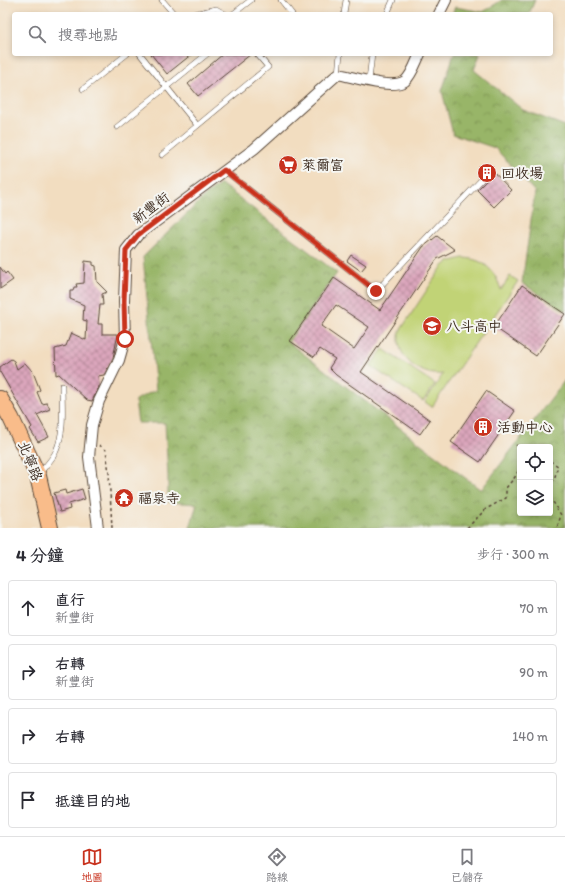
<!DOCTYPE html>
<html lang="zh-TW">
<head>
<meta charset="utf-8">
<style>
	body { margin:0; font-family:Itim,"LXGW WenKai TC",sans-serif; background:#f2f2f3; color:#2b2b33 }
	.controls { position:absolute; right:12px; bottom:12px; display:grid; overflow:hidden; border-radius:4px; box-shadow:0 2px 6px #0003 }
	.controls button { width:36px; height:36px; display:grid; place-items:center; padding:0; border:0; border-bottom:1px solid #e1e1e2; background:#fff; color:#2b2b33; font:20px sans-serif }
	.stop { position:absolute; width:12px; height:12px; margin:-9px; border:3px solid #c8321e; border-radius:50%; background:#fff }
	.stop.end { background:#c8321e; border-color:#fff; box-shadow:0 1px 4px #0008 }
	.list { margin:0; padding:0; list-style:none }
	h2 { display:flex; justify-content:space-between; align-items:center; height:52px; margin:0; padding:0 16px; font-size:17px }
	h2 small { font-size:13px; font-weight:400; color:#7c7c81 }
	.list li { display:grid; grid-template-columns:26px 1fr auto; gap:12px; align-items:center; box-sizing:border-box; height:56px; margin:0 8px 8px; padding:0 8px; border:1px solid #e1e1e2; border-radius:4px }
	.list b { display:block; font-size:15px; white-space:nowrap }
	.list p { margin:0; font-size:13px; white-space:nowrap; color:#7c7c81 }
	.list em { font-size:13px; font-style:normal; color:#7c7c81 }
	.icon { flex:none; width:22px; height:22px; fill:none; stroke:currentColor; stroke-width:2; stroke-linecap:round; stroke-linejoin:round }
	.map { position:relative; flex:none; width:565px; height:528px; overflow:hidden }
	.search { position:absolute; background:#fff; box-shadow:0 2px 6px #0003; left:12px; right:12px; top:12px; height:44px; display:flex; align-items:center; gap:10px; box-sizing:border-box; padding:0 14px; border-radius:4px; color:#7c7c81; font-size:15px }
	.sheet { height:308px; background:#fff }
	nav { display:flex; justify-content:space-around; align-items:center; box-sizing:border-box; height:56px; border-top:1px solid #e1e1e2; background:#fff; font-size:11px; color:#7c7c81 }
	nav a { display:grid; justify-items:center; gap:2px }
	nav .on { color:#c8321e }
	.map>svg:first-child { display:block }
</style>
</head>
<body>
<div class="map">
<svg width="565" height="528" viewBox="0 0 565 528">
	<defs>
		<pattern id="forest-crowns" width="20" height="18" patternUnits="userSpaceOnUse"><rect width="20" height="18" fill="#98b567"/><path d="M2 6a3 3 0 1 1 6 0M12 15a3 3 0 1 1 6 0" fill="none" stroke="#7d9354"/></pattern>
		<pattern id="building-cross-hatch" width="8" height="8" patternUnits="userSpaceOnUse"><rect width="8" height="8" fill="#dba6bc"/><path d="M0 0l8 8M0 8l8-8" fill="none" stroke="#b38798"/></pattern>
	</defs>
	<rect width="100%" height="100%" fill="#f6f6f2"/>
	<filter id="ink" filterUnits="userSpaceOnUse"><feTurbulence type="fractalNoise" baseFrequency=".025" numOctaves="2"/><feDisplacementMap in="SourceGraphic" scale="8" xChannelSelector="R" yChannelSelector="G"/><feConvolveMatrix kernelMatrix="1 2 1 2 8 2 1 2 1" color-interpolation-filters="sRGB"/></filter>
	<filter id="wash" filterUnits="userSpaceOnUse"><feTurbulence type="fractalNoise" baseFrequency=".012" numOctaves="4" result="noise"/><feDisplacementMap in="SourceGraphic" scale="16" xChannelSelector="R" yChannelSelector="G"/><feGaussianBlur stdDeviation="0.9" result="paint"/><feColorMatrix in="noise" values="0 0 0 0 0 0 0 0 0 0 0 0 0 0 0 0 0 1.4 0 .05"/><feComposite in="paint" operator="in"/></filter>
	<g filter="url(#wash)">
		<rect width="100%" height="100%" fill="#f2ddc0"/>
		<g fill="#c1d376" stroke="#7e7e4a">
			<path d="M463,258C484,259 495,270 501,290L510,276L518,281L432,407L425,402L443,374C420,377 393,356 400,331L442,267L448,262Z"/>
			<polygon points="383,349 435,384 423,401 370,366"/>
		</g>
		<g fill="url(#forest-crowns)" stroke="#6a7042" fill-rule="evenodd">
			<polygon points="502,0 535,0 529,14 452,14 455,7 483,12"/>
			<polygon points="454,54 480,54 474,70 523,110 565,126 565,311 522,283 535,192 495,148 453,134 442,91"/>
			<path d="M221,184L337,273L288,342L481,490L565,380V528H190L197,504L168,502V476L165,423H138L135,400L156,390L143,257L207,194ZM520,447H550V513H520Z"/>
		</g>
		<g id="blocks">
			<g fill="url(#building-cross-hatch)" fill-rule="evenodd">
				<polygon points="151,54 192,54 167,74"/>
				<polygon points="223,54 251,54 198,96 188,84"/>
				<polygon points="488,166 511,190 494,207 477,190 487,180 486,175 481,173"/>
				<path d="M437,236L455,250L437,259L361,372L430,420L420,434L336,375L329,368L335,359L320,349L314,357L290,341L334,278L380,310L423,247ZM336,305L369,327L354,349L321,326Z"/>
				<polygon points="351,255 366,265 361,271 347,261"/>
				<polygon points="85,261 93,262 93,265 96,266 97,282 107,292 102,294 103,305 100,305 98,324 102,324 102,334 118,334 113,358 104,375 98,376 99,387 92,401 87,400 59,374 56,375 55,349 66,346 71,333 86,340 87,321 83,320 84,305 70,299 70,291 73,291 74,287 77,287 76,284 84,283"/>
				<polygon points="0,267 5,274 7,272 13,280 0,289"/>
				<polygon points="522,285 565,314 536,356 494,327"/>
				<polygon points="11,359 14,361 17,369 25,363 33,372 40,390 37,392 42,404 47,403 50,409 37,415 49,437 38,442 30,429 32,427 0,372 0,367"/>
				<polygon points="486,391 515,411 480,462 451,442"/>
				<polygon points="82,489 85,499 69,504 70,509 60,512 54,493 65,490 66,494"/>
			</g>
		</g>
	</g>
	<g filter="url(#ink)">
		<use href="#blocks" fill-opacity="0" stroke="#564536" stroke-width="1"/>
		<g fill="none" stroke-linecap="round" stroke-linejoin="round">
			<g stroke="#564536" stroke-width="6">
				<g id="service">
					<polyline points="162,0 174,14"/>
					<polyline points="281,0 292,14"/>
					<polyline points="194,14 216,9 225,14"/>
					<polyline points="233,14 251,0"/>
					<polyline points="344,14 346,0"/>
					<polyline points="387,14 393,0"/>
					<polyline points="140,54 197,125"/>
					<polyline points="338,74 340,54"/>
					<polyline points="369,80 372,54"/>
					<polyline points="83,89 127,54"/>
					<polyline points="117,127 207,54"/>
					<polyline points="162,155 268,67 257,54"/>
					<polyline points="224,170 376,291 483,178"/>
					<path d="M40,473C45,466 53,459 56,451C65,431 62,407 62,386"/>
				</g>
			</g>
			<g stroke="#564536" stroke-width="12">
				<g id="minor">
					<polyline points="439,14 446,0"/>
					<path d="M98,528L89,457L92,425L99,401L119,360L125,339L124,301L126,250L138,235L254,149L338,74C354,77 391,90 405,81C412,75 416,62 420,54"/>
				</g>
			</g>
			<g stroke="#564536" stroke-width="18">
				<polyline id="primary" points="0,399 11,418 38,476 50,528"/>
			</g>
			<g stroke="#564536" stroke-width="1.5" stroke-dasharray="3 3" stroke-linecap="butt">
				<polyline points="99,445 106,450 109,473 112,528"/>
				<polyline points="516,445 520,448"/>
				<polyline points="550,461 558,466 554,480 550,482"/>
				<polyline points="550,497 561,515 557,528"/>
				<polyline points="467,528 486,509 506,498 506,488 515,477 520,468"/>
			</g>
			<use href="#service" stroke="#fff" stroke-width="5"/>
			<use href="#minor" stroke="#fff" stroke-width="10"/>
			<use href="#primary" stroke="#f9bc8a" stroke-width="16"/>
		</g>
	</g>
	<g fill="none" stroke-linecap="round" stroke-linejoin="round" filter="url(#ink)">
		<polyline stroke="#c8321e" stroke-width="5" points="125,339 124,301 126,250 138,235 224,170 376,291"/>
	</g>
	<defs>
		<g id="supermarket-disc" transform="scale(1)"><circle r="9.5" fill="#c8321e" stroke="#f6f6f2"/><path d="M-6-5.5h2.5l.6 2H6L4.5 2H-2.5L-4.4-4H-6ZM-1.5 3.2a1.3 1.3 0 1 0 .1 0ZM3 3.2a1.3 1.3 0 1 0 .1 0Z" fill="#fff"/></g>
		<g id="building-disc" transform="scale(1)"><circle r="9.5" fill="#c8321e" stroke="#f6f6f2"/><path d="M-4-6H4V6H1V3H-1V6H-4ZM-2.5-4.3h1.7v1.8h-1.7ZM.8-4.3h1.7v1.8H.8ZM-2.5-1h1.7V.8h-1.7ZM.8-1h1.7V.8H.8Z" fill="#fff"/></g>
		<g id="school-disc" transform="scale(1)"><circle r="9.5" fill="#c8321e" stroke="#f6f6f2"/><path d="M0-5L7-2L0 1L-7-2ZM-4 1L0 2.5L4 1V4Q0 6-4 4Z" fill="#fff"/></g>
		<g id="temple-disc" transform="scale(1)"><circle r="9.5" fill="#c8321e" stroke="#f6f6f2"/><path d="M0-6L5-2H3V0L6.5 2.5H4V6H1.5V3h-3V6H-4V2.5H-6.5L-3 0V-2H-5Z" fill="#fff"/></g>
	</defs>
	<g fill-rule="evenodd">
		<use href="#supermarket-disc" x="288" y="165"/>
		<use href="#building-disc" x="487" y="173"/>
		<use href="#school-disc" x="432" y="326"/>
		<use href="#building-disc" x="483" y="427"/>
		<use href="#temple-disc" x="124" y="498"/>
	</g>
	<g text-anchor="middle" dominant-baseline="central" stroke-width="4" stroke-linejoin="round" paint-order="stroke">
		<g font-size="14" fill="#3b2a1e" stroke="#f6f6f2" text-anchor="start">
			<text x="302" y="165">萊爾富</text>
			<text x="501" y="173">回收場</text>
			<text x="446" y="326">八斗高中</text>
			<text x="497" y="427">活動中心</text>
			<text x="138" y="498">福泉寺</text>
		</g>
		<g font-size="14" fill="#3b2a1e" stroke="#f6f6f2">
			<text transform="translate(151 208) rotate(-37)">新豐街</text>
			<text transform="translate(30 461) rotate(68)">北寧路</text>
		</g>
	</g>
</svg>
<div class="controls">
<button><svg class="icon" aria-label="locate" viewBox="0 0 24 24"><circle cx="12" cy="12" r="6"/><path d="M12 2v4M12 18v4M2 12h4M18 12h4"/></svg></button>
<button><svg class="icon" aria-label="layers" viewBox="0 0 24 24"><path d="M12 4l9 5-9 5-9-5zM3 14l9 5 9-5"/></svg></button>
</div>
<div class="stop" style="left:125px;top:339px"></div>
<div class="stop end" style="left:376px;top:291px"></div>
<div class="search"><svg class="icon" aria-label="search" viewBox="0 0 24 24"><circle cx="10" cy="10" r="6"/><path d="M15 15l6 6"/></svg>搜尋地點</div>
</div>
<section class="sheet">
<h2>4 分鐘<small>步行 · 300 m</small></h2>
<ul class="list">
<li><svg class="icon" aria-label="ahead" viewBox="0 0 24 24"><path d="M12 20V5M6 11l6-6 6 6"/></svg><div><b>直行</b><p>新豐街</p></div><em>70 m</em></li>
<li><svg class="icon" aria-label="right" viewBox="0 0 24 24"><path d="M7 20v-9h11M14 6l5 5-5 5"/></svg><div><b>右轉</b><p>新豐街</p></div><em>90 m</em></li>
<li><svg class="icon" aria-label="right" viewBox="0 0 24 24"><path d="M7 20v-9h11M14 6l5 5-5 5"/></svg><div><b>右轉</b></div><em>140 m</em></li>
<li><svg class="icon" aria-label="arrive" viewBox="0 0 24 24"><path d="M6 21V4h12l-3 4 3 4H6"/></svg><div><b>抵達目的地</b></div></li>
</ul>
</section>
<nav>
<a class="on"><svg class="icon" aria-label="map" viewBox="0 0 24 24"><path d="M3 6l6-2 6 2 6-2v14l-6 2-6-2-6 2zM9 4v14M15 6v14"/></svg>地圖</a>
<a><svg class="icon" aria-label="directions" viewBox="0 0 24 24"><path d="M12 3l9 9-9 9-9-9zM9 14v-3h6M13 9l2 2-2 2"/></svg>路線</a>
<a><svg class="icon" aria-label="saved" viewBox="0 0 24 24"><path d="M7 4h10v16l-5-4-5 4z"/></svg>已儲存</a>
</nav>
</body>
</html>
